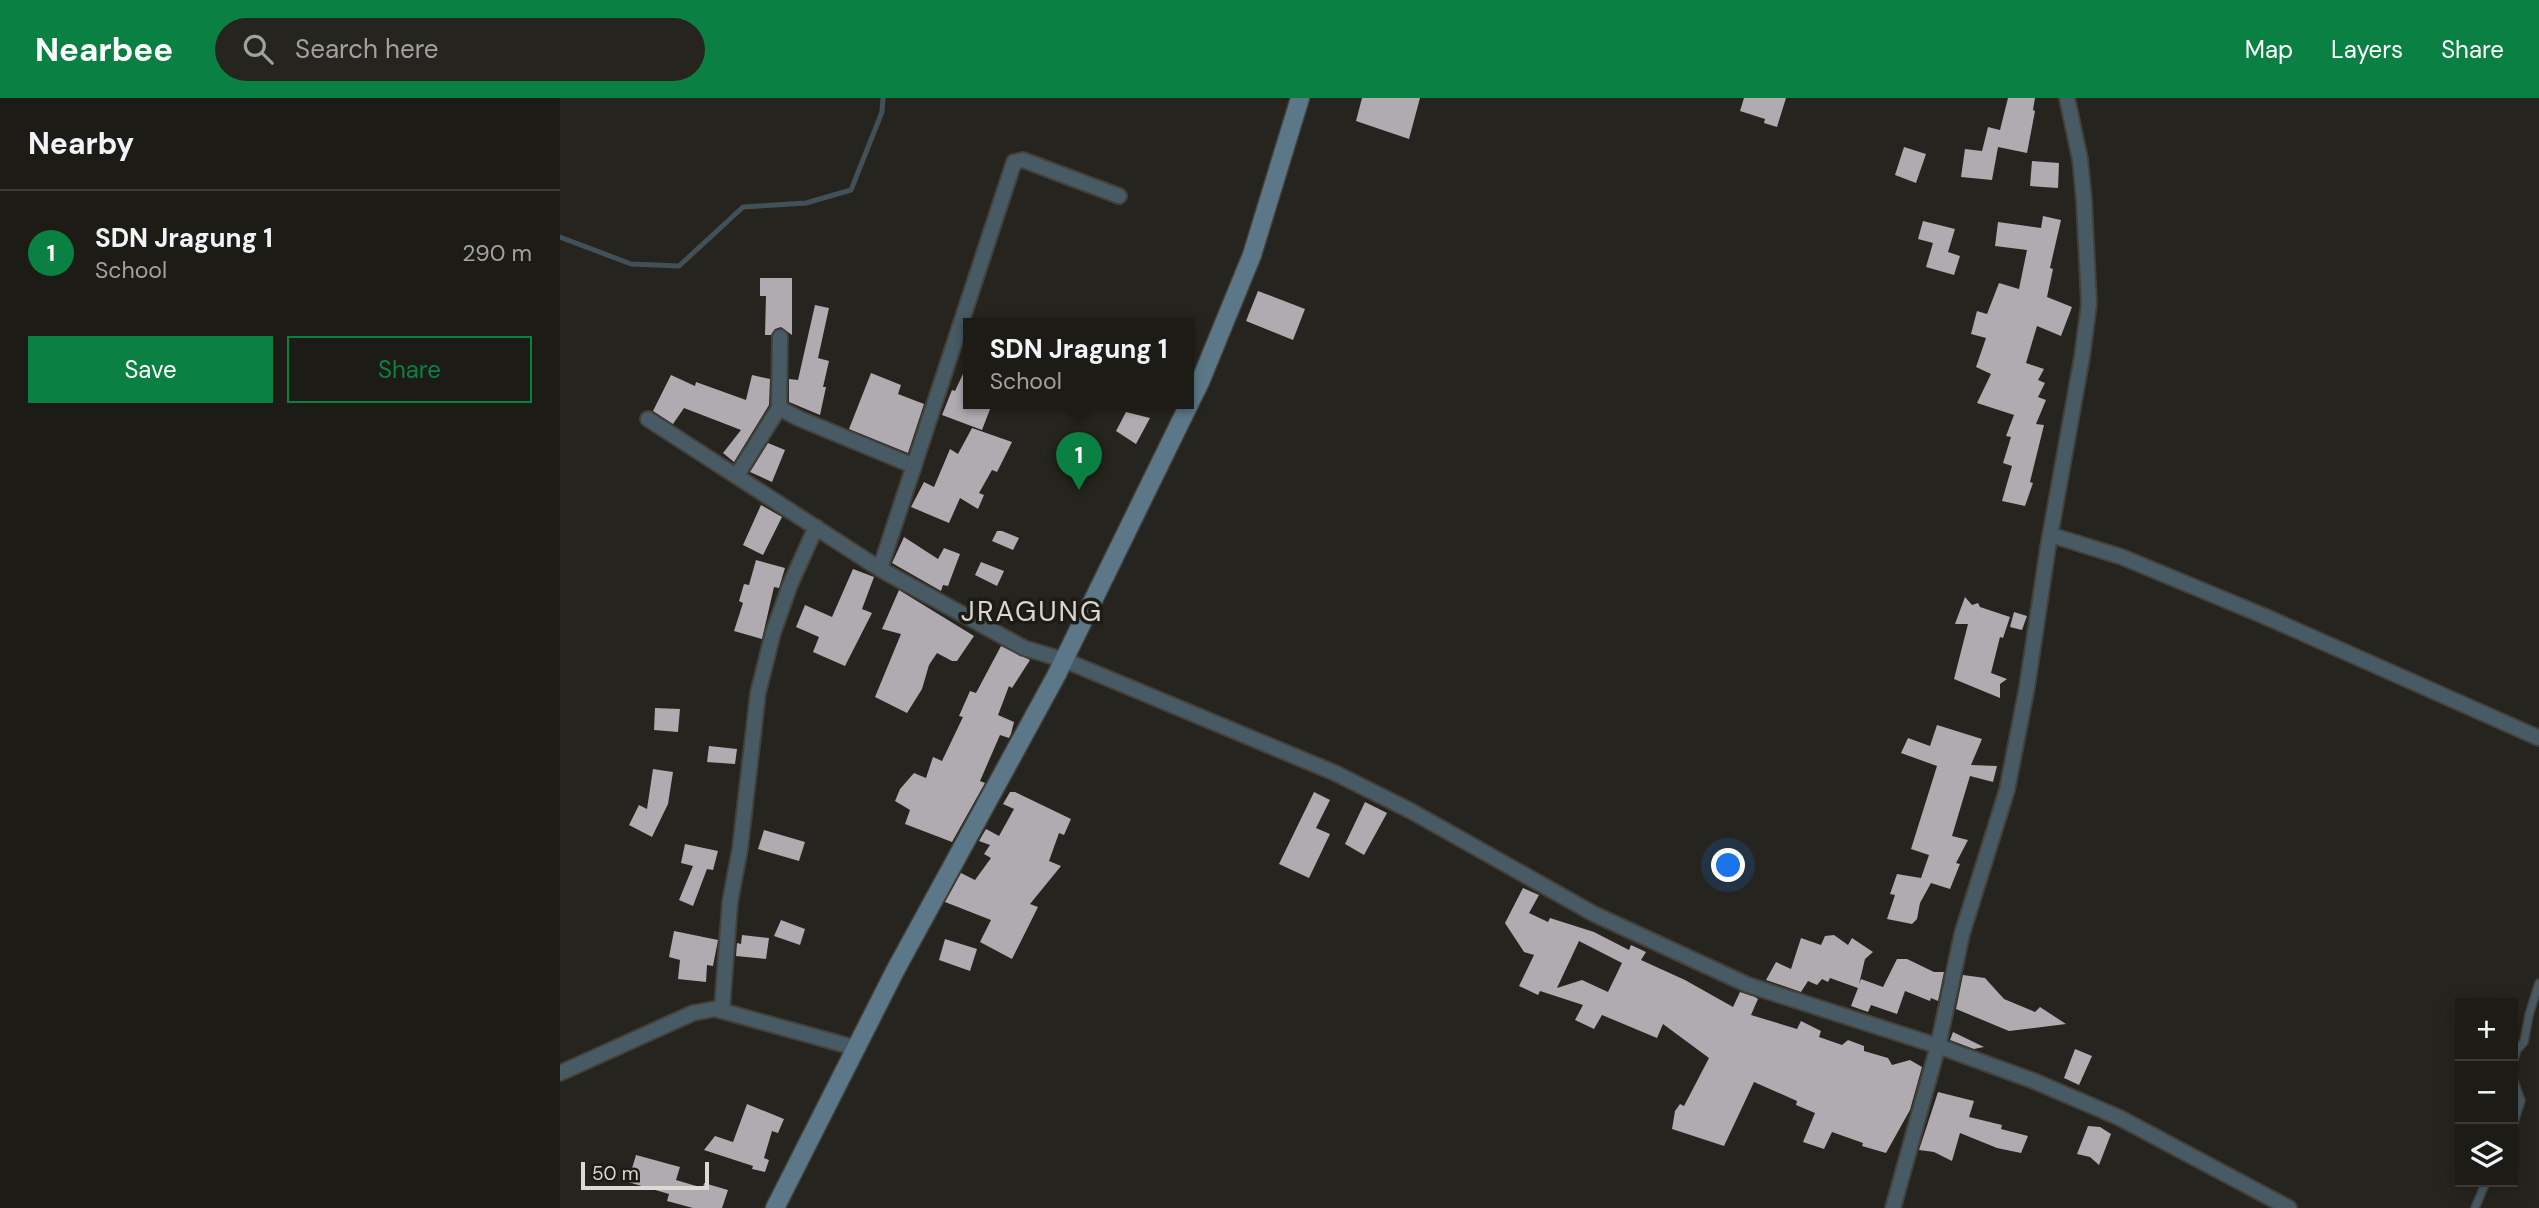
<!DOCTYPE html>
<html lang="en">
<head>
<meta charset="utf-8">
<style>
	body { margin:0; font-family:"DM Sans",sans-serif; background:#25241f; color:#f1f3f6 }
	.controls { position:absolute; right:21px; bottom:21px; display:grid; overflow:hidden; border-radius:0px; box-shadow:0 4px 18px #0003 }
	.controls button { width:63px; height:63px; display:grid; place-items:center; padding:0; border:0; border-bottom:2px solid #3a3935; background:#1c1b16; color:#f1f3f6; font:35px sans-serif }
	.scale { position:absolute; left:21px; bottom:18px; width:128px; box-sizing:border-box; padding-left:7px; border:4px solid #dbdad5; border-top:0; font-size:19px; line-height:24px; white-space:nowrap; color:#dbdad5; -webkit-text-stroke:5px #1d1b15; paint-order:stroke }
	.you { position:absolute; left:1169px; top:768px; width:24px; height:24px; margin:-18px; border:5px solid #fff; border-radius:50%; background:#1a73e8; box-shadow:0 0 0 10px #1a73e833 }
	.badge { display:grid; place-items:center; width:46px; height:46px; border-radius:50%; background:#0b8043; color:#fff; font-size:23px; font-weight:700 }
	.pin { position:absolute; translate:-50% -58px; filter:drop-shadow(0 2px 4px #0008) }
	.pin::after { content:''; position:absolute; top:37px; width:24px; height:21px; background:inherit; clip-path:polygon(0 0,100% 0,50% 100%) }
	.popup { position:absolute; left:403px; top:220px; width:231px; height:91px; box-sizing:border-box; display:grid; place-content:center; border-radius:0px; background:#1c1b16; filter:drop-shadow(0 2px 5px #0005); font-size:23px; white-space:nowrap; color:#a0a1a1 }
	.popup b { font-size:26px; color:#f1f3f6 }
	.popup::after { content:''; position:absolute; left:50%; top:100%; margin-left:-14px; border:14px solid transparent; border-top-color:#1c1b16 }
	.list { margin:0; padding:0; list-style:none }
	h2 { display:flex; justify-content:space-between; align-items:center; height:91px; margin:0; padding:0 28px; font-size:30px }
	h2 small { font-size:23px; font-weight:400; color:#a0a1a1 }
	.list li { display:grid; grid-template-columns:46px 1fr auto; gap:21px; align-items:center; box-sizing:border-box; height:126px; padding:0 28px; border-top:2px solid #3a3935 }
	.list b { display:block; font-size:26px; white-space:nowrap }
	.list p { margin:0; font-size:23px; white-space:nowrap; color:#a0a1a1 }
	.list em { font-size:23px; font-style:normal; color:#a0a1a1 }
	.actions { display:flex; gap:14px; padding:21px 28px }
	.actions a { flex:1; padding:16px 0; border:2px solid #0b8043; border-radius:0px; text-align:center; font-size:24px; color:#0b8043 }
	.actions .main { background:#0b8043; color:#fff }
	.icon { flex:none; width:38px; height:38px; fill:none; stroke:currentColor; stroke-width:2; stroke-linecap:round; stroke-linejoin:round }
	.map { position:relative; flex:none; width:1979px; height:1110px; overflow:hidden }
	header { display:flex; align-items:center; gap:42px; box-sizing:border-box; height:98px; padding:0 35px; background:#0b8043; color:#fff }
	header strong { font-size:33px }
	nav { display:flex; gap:38px; margin-inline-start:auto; font-size:24px }
	.search { width:490px; height:63px; background:#25241f; display:flex; align-items:center; gap:18px; box-sizing:border-box; padding:0 24px; border-radius:38px; color:#a0a1a1; font-size:26px }
	main { display:flex }
	aside { flex:1; background:#1c1b16 }
	.map>svg:first-child { display:block }
</style>
</head>
<body>
<header>
<strong>Nearbee</strong>
<div class="search"><svg class="icon" aria-label="search" viewBox="0 0 24 24"><circle cx="10" cy="10" r="6"/><path d="M15 15l6 6"/></svg>Search here</div>
<nav><a>Map</a><a>Layers</a><a>Share</a></nav>
</header>
<main>
<aside>
<h2>Nearby<small></small></h2>
<ul class="list">
<li><span class="badge">1</span><div><b>SDN Jragung 1</b><p>School</p></div><em>290 m</em></li>
</ul>
<div class="actions"><a class="main">Save</a><a>Share</a></div>
</aside>
<div class="map">
<svg width="1979" height="1110" viewBox="0 0 1979 1110">
	<rect width="100%" height="100%" fill="#26241e"/>
	<g fill="none" stroke-linecap="round" stroke-linejoin="round">
		<polyline stroke="#425157" stroke-width="5" points="0,139 71,166 119,168 183,109 246,105 291,92 322,14 323,0"/>
	</g>
	<g fill="#b0aab1" fill-rule="evenodd">
		<polygon points="802,0 860,0 849,41 796,23"/>
		<polygon points="1184,0 1226,0 1217,29 1204,25 1205,21 1180,13"/>
		<polygon points="1448,0 1475,0 1473,12 1475,13 1467,55 1438,49 1432,82 1401,79 1405,51 1422,53 1428,29 1440,32"/>
		<polygon points="1344,49 1366,56 1356,85 1335,77"/>
		<polygon points="1472,63 1499,65 1498,90 1470,88"/>
		<polygon points="1483,118 1501,122 1490,170 1493,171 1487,199 1512,209 1501,238 1477,228 1466,265 1484,271 1478,282 1485,285 1478,299 1486,302 1476,326 1484,327 1470,384 1473,385 1465,408 1442,403 1452,368 1443,365 1451,339 1446,338 1454,317 1417,305 1431,276 1416,269 1426,240 1411,236 1417,213 1427,216 1439,185 1459,191 1467,152 1435,148 1438,124 1481,130"/>
		<polygon points="1363,123 1395,131 1388,154 1400,158 1394,177 1366,169 1373,145 1358,141"/>
		<polygon points="200,180 232,180 232,237 221,229 215,231 211,237 205,237 206,198 200,198"/>
		<polygon points="698,193 745,211 733,242 686,223"/>
		<polygon points="255,207 269,210 258,260 269,263 263,289 266,289 260,317 229,304 229,281 238,282"/>
		<polygon points="409,263 409,306 432,306 422,332 382,317 392,292 395,293"/>
		<polygon points="311,275 341,287 338,296 364,306 348,355 289,331"/>
		<polygon points="111,277 135,288 136,284 186,302 192,277 210,281 209,307 174,364 163,355 181,332 124,310 113,326 93,313"/>
		<polygon points="566,314 590,320 576,346 556,333"/>
		<polygon points="412,330 452,344 437,374 432,372 419,395 424,397 418,411 400,400 389,425 351,409 364,384 374,389 390,351 398,356"/>
		<polygon points="208,345 225,352 212,384 190,374"/>
		<polygon points="201,407 222,419 203,457 183,447"/>
		<polygon points="437,433 442,433 459,440 453,452 432,443"/>
		<polygon points="344,439 378,461 384,450 400,456 388,488 383,487 381,493 332,465"/>
		<polygon points="196,462 225,470 219,490 214,489 202,541 174,533 183,505 179,503 184,486 189,487"/>
		<polygon points="421,464 444,473 437,488 415,477"/>
		<polygon points="293,471 314,479 302,511 312,515 285,568 253,554 259,539 236,529 245,507 272,519"/>
		<polygon points="339,492 414,538 397,563 392,563 377,555 369,567 362,591 347,615 315,599 341,536 322,531"/>
		<polygon points="1405,499 1412,507 1418,505 1420,509 1450,519 1443,540 1440,539 1431,575 1447,581 1440,586 1440,600 1394,581 1408,526 1395,526"/>
		<polygon points="1454,514 1467,518 1462,532 1450,529"/>
		<polygon points="441,548 470,562 452,590 449,588 438,617 454,624 451,636 449,640 440,637 420,683 425,685 392,744 345,726 350,712 335,703 340,691 354,675 366,680 373,659 382,663 403,619 399,618 410,593 416,595"/>
		<polygon points="95,610 120,611 118,634 94,632"/>
		<polygon points="1377,627 1422,641 1411,667 1437,668 1433,684 1410,678 1392,738 1408,742 1396,765 1400,766 1390,791 1371,785 1360,805 1357,821 1352,826 1327,821 1335,797 1330,796 1337,776 1361,780 1369,757 1351,751 1377,668 1341,655 1348,640 1370,648"/>
		<polygon points="149,648 177,651 175,666 147,664"/>
		<polygon points="93,671 113,674 108,706 92,739 69,727 79,707 87,711"/>
		<polygon points="450,694 455,694 511,721 504,737 499,735 489,763 501,768 470,806 478,809 452,861 420,844 431,822 385,804 401,775 415,782 431,760 424,756 430,747 419,743 426,731 439,738 454,711 443,706"/>
		<polygon points="754,694 770,702 756,730 770,736 749,780 719,766"/>
		<polygon points="805,704 827,715 804,757 785,746"/>
		<polygon points="204,732 245,744 239,763 198,751"/>
		<polygon points="125,746 158,753 153,772 147,771 133,808 119,802 133,768 121,765"/>
		<path d="M963,790L979,797L969,815L988,824L990,820L1034,834L1069,852L1071,847L1086,854L1081,862L1125,882L1173,909L1180,894L1195,899L1198,901L1191,917L1237,931L1241,923L1261,933L1259,939L1282,947L1288,942L1304,948V953L1328,960L1332,967L1350,962L1362,969L1350,1012L1326,1055L1302,1048L1303,1045L1272,1034L1264,1051L1243,1044L1255,1015L1236,1007L1237,1003L1194,984L1164,1048L1112,1031L1115,1013L1120,1006L1124,1008L1149,960L1103,926L1097,940L1042,917L1034,931L1015,922L1023,907L980,893L978,897L959,888L974,857L964,854L945,825ZM1019,843L1062,865L1048,894L1022,882L997,890Z"/>
		<polygon points="221,822 245,831 240,847 214,838"/>
		<polygon points="114,833 158,842 153,868 147,867 146,884 118,881 120,862 109,859"/>
		<polygon points="182,837 209,840 206,861 176,858 177,845 181,846"/>
		<polygon points="1274,837 1288,847 1292,840 1313,854 1305,861 1299,886 1301,881 1323,889 1337,861 1347,861 1374,874 1384,874 1378,903 1371,900 1370,903 1345,893 1337,916 1311,907 1308,914 1291,908 1298,890 1270,880 1268,884 1262,881 1257,887 1248,883 1241,894 1206,882 1216,864 1231,871 1241,840 1261,847 1265,838"/>
		<polygon points="385,841 417,851 410,873 379,862"/>
		<polygon points="1403,877 1425,880 1444,901 1475,914 1480,909 1506,926 1449,933 1396,911"/>
		<polygon points="1393,934 1424,949 1414,951 1390,942"/>
		<polygon points="1515,951 1532,958 1519,987 1504,980"/>
		<polygon points="1378,994 1414,1003 1409,1019 1442,1027 1441,1031 1468,1038 1461,1055 1437,1050 1400,1035 1392,1063 1374,1054 1359,1052"/>
		<polygon points="187,1006 224,1021 218,1035 212,1033 204,1060 209,1062 205,1074 192,1071 193,1068 144,1052 155,1038 173,1044"/>
		<polygon points="1528,1028 1540,1029 1551,1036 1539,1067 1530,1059 1517,1056"/>
		<polygon points="76,1057 120,1069 116,1082 143,1090 144,1085 168,1092 162,1110 133,1110 107,1103 109,1096 68,1084"/>
	</g>
	<g fill="none" stroke-linecap="round" stroke-linejoin="round">
		<g stroke="#43413b" stroke-width="10">
			<g id="service">
				<polyline points="1953,964 1957,952 1964,944 1969,917 1979,885"/>
				<polyline points="1953,981 1961,1003 1953,1027"/>
				<polyline points="1915,1110 1926,1084"/>
			</g>
		</g>
		<g stroke="#43413b" stroke-width="18">
			<g id="minor">
				<polyline points="220,239 219,310 238,320 354,368"/>
				<polyline points="88,321 320,471 464,550 504,562 775,675 851,713 1034,816 1188,887 1378,948 1474,983 1560,1020 1729,1110"/>
				<polyline points="177,377 219,310"/>
				<polyline points="1491,437 1562,459 1704,518 1979,640"/>
				<polyline points="320,471 454,64 463,62 559,98"/>
				<polyline points="162,911 170,804 180,751 198,595 213,535 230,487 256,429"/>
				<polyline points="0,975 133,915 155,911 296,950"/>
				<polyline points="1333,1110 1378,948 1402,836 1447,692 1467,589 1488,449 1522,259 1529,206 1524,102 1520,61 1507,0"/>
			</g>
		</g>
		<g stroke="#43413b" stroke-width="21">
			<polyline id="secondary" points="215,1110 336,871 496,578 640,284 692,157 740,0"/>
		</g>
		<use href="#service" stroke="#485a64" stroke-width="7"/>
		<use href="#minor" stroke="#485a64" stroke-width="14"/>
		<use href="#secondary" stroke="#5c7888" stroke-width="18"/>
	</g>
	<g text-anchor="middle" dominant-baseline="central" stroke-width="7" stroke-linejoin="round" paint-order="stroke">
		<g font-size="28" letter-spacing="2" fill="#d8d6cd" stroke="#1d1b15">
			<text x="472" y="513">JRAGUNG</text>
		</g>
	</g>
</svg>
<div class="controls">
<button>+</button>
<button>−</button>
<button><svg class="icon" aria-label="layers" viewBox="0 0 24 24"><path d="M12 4l9 5-9 5-9-5zM3 14l9 5 9-5"/></svg></button>
</div>
<div class="scale">50 m</div>
<div class="you"></div>
<div class="pin badge" style="left:519px;top:392px">1</div>
<div class="popup"><b>SDN Jragung 1</b>School</div>
</div>
</main>
</body>
</html>
